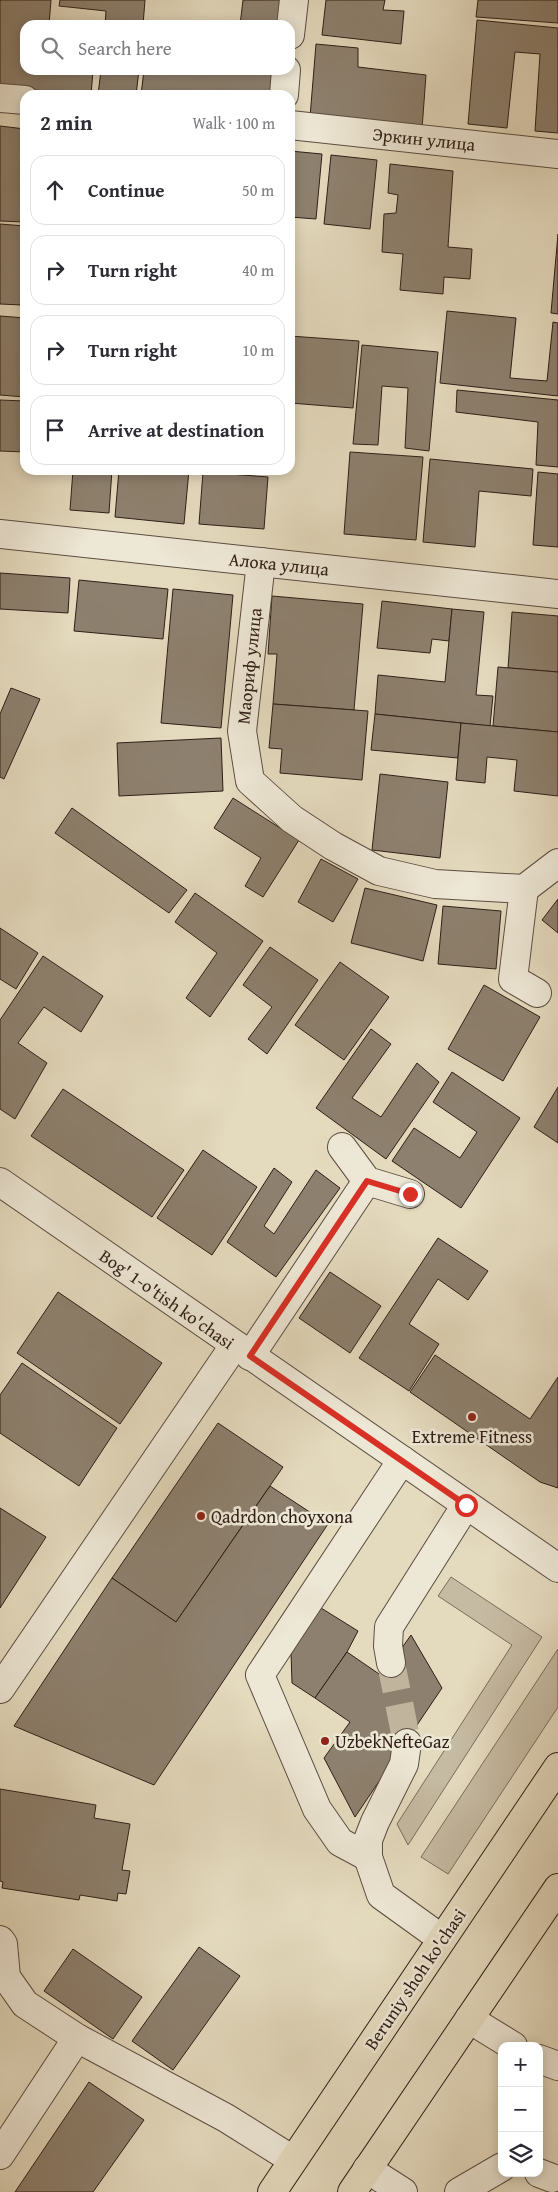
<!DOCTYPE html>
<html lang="en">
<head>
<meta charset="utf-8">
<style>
	body { margin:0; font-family:"Gentium Book Plus",serif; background:#f7f7f7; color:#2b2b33 }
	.controls { position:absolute; right:15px; bottom:15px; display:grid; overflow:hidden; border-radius:10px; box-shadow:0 2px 12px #0003 }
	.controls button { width:45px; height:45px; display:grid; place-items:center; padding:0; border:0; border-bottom:1px solid #e1e1e2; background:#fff; color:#2b2b33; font:25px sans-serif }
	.stop { position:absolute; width:15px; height:15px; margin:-11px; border:4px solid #d93025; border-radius:50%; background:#fff }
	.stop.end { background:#d93025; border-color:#fff; box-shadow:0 1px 5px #0008 }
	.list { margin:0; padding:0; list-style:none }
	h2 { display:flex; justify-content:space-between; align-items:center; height:65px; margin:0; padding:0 20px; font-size:21px }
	h2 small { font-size:16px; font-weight:400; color:#7c7c81 }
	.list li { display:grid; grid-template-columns:32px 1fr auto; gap:15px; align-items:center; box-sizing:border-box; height:70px; margin:0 10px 10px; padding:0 10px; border:1px solid #e1e1e2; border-radius:15px }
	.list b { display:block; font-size:19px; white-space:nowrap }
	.list em { font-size:16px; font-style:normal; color:#7c7c81 }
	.icon { flex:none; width:28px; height:28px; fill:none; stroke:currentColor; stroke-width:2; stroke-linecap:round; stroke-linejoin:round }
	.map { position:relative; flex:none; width:558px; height:2192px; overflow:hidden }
	.search { position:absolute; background:#fff; box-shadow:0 2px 12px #0003; left:20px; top:20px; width:275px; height:55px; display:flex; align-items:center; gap:12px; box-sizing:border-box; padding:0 18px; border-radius:15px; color:#7c7c81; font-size:19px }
	.panel { position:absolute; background:#fff; box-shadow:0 2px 12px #0003; left:20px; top:90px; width:275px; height:385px; border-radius:15px }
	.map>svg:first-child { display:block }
</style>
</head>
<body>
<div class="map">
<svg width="558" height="2192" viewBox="0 0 558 2192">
	<rect width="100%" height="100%" fill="#e4dabe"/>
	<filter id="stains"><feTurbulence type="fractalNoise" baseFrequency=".004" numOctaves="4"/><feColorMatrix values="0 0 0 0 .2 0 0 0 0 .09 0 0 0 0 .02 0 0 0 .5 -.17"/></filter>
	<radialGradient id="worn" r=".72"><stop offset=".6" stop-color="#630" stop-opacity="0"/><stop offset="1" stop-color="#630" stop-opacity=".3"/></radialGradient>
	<g fill="#c5baa2" stroke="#7a6c5c">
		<polygon points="451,1577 542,1637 408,1845 397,1824 512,1645 438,1596"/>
		<polygon points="558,1649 558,1707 448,1874 421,1857"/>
	</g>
	<g fill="#8d806e" stroke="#2f1e17">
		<polygon points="0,0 51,0 49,25 25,25 25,70 93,70 91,95 0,87"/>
		<polygon points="60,0 145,0 143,25 105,25 106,11 59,6"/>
		<polygon points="243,0 287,0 284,25 240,25"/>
		<polygon points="326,0 385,0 383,10 404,11 401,44 322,35"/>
		<polygon points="478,0 558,0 558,23 476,17"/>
		<polygon points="477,20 558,28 558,133 535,131 540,54 515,52 507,128 468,124"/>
		<polygon points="316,44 358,48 358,67 426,75 422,129 310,117"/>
		<polygon points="101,70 139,70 136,95 98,95"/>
		<polygon points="144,70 278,70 275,95 141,95"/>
		<polygon points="0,126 25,129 25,222 0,221"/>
		<polygon points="290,151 322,154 316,219 290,217"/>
		<polygon points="331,155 377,160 370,229 324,224"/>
		<polygon points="390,164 453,171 448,247 472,249 470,279 444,277 443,294 400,290 403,254 382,252 384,214 396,213 398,195 388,193"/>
		<polygon points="0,224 25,226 22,305 0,304"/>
		<polygon points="558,234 558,314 551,313"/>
		<polygon points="447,311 516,318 510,378 547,381 553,322 558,323 558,396 440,383"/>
		<polygon points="0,316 25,318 25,397 0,395"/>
		<polygon points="290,336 359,341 353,408 290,403"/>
		<polygon points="362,345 438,352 429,451 405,448 408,388 382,386 378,445 353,444"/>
		<polygon points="457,390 558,400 558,467 536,465 538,422 456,412"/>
		<polygon points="0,400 25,401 25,452 0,451"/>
		<polygon points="350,452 423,457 416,540 344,534"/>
		<polygon points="430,459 533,469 531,496 479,491 475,547 423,542"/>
		<polygon points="73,470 112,470 109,513 70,510"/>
		<polygon points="119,470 189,470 184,524 115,517"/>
		<polygon points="203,472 268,477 264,529 199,524"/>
		<polygon points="538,472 558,474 558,547 533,545"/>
		<polygon points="0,573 70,578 68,613 0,609"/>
		<polygon points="79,580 168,589 163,639 74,631"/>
		<polygon points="173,589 233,595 221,728 161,723"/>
		<polygon points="272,596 363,604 354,710 273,704 277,654 268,654"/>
		<polygon points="382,601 452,609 449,641 432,639 430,653 377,648"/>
		<polygon points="452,609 484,612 476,695 493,696 490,726 375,714 378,675 445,682"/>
		<polygon points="512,612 558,616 558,672 508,668"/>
		<polygon points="498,667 558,672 558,732 493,726"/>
		<polygon points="11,688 40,699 4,779 0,777 0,714"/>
		<polygon points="273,704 368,711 362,780 280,773 282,749 269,748"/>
		<polygon points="375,714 461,723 458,758 371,750"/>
		<polygon points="461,723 558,732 558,796 514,791 517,760 487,757 485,783 456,780"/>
		<polygon points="221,738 223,791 119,796 117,743"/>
		<polygon points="380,774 448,782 440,858 372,850"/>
		<polygon points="233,798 299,840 263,897 245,886 261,858 214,828"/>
		<polygon points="72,808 187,890 169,913 55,833"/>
		<polygon points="321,859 358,879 333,922 298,902"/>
		<polygon points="365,888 437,905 423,961 351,943"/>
		<polygon points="195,893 263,941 210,1017 186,998 217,953 175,922"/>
		<polygon points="558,899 558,933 542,920"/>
		<polygon points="443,906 501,911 496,969 438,964"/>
		<polygon points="0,928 38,953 16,989 0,979"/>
		<polygon points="270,947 318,980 267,1054 248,1039 272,1007 243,985"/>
		<polygon points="43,956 103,996 81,1032 44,1007 18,1043 47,1063 15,1119 0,1109 0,1020"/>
		<polygon points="340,962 389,997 344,1060 295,1025"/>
		<polygon points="484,985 540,1017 503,1081 448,1049"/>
		<polygon points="371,1029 391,1044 352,1098 381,1117 417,1063 439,1082 386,1159 316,1108"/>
		<polygon points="452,1072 520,1118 461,1208 392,1161 414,1128 460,1158 477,1132 433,1102"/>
		<polygon points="558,1087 558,1143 534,1127"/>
		<polygon points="63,1089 184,1170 152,1217 31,1136"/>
		<polygon points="203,1150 257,1187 212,1255 157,1218"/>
		<polygon points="274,1168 292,1182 264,1226 274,1234 316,1170 340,1188 276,1277 227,1242"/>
		<polygon points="438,1238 488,1271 468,1300 438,1279 409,1324 439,1344 409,1391 359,1358"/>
		<polygon points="330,1272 381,1306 350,1353 299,1318"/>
		<polygon points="58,1292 162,1363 120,1424 17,1353"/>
		<polygon points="435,1355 530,1419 558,1377 558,1488 540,1482 410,1392"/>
		<polygon points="22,1363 117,1428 79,1486 0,1433 0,1395"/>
		<polygon points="218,1423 283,1467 176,1622 112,1578"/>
		<polygon points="270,1486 328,1524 154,1785 14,1726 112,1578 176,1622"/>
		<polygon points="0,1508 46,1537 0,1608"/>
		<polygon points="321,1608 358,1631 347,1652 315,1698 292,1683 291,1652"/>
		<polygon points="411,1635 442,1688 355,1817 324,1758 350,1722 315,1698 347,1652 382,1676"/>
		<polygon points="0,1789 96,1805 94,1818 130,1824 122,1870 130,1871 126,1894 118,1893 117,1901 80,1895 79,1900 2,1888 3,1882 0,1881"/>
		<polygon points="199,1947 240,1976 173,2070 132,2041"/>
		<polygon points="73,1949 142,1997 113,2039 44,1991"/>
		<polygon points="89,2082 144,2120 93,2192 15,2192"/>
	</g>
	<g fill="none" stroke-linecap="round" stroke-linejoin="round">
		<polyline stroke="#c0b49d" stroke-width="28" stroke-dasharray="28 14" stroke-linecap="butt" points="391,1663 407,1743"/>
		<g stroke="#5c4d41" stroke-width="30">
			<g id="minor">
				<polyline points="290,35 294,0"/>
				<polyline points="284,95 286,70"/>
				<polyline points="0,98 25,100"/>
				<polyline points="290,125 558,154"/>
				<polyline points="0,534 558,594"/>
				<polyline points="261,562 242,731 250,781 292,819 333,846 379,871 435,884 524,889 558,863"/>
				<polyline points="524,889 513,979 537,993"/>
				<polyline points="342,1147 367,1181 410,1194"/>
				<polyline points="0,1182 558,1568"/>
				<polyline points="250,1356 367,1181"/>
				<polyline points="391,1663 388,1646 389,1627 466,1505"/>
				<polyline points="0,1689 234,1346"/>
				<polyline points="407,1743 404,1764 375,1822 368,1840 368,1857 381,1895 442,1939"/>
				<polyline points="368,1857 340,1842 317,1809 260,1675 402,1460"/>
				<polyline points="0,1940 3,1944 6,1977 25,2004 77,2038 226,2118 293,2160"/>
				<polyline points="469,2019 513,2046"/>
				<polyline points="539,2059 558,2066"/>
				<polyline points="0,2155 77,2038"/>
				<polyline points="367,2169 403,2192"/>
				<polyline points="539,2173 552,2178"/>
				<polyline points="459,2192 502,2167"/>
			</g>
		</g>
		<g stroke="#2f1e17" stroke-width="30">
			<g id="major">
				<polyline points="272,2192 558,1767"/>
				<polyline points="352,2192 558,1888"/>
			</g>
		</g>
		<use href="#minor" stroke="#ede7d5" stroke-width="28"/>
		<use href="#major" stroke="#e4dabe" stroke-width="28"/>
	</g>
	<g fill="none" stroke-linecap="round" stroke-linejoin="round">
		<polyline stroke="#d93025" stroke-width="6" points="410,1194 367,1181 250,1356 466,1505"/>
	</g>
	<g fill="#8f2418" stroke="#ede7d5" stroke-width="2">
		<circle cx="472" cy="1417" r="5"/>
		<circle cx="201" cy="1516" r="5"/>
		<circle cx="325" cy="1741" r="5"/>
	</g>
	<g text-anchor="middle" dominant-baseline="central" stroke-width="5" stroke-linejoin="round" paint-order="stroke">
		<g font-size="18" fill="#2f1e17" stroke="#ede7d5">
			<text transform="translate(424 139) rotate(6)">Эркин улица</text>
			<text transform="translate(279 564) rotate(6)">Алока улица</text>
			<text transform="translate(249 666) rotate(-84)">Маориф улица</text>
			<text transform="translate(167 1299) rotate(35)">Bog' 1-o'tish ko'chasi</text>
			<text transform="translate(415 1979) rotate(-56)">Beruniy shoh ko'chasi</text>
		</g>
		<g font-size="18" fill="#2f1e17" stroke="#ede7d5" text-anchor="start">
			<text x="472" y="1436" text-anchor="middle">Extreme Fitness</text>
			<text x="211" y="1516">Qadrdon choyxona</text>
			<text x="335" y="1741">UzbekNefteGaz</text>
		</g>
	</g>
	<rect width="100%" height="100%" filter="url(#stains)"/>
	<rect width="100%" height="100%" fill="url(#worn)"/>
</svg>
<div class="controls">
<button>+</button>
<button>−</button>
<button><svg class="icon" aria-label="layers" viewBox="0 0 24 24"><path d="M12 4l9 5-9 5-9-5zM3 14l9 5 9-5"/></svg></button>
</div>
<div class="stop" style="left:466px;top:1505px"></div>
<div class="stop end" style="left:410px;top:1194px"></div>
<div class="search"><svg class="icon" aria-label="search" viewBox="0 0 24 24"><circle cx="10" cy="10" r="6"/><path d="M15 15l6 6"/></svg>Search here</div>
<section class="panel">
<h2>2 min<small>Walk · 100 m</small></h2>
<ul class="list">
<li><svg class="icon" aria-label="ahead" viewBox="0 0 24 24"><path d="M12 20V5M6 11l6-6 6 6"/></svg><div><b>Continue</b></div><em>50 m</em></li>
<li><svg class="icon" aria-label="right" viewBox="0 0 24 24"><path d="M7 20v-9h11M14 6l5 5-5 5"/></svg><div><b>Turn right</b></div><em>40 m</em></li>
<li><svg class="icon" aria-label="right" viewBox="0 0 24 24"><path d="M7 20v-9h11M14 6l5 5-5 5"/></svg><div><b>Turn right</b></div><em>10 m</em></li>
<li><svg class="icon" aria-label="arrive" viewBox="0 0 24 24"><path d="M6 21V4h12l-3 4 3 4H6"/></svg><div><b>Arrive at destination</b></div></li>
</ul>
</section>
</div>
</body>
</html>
